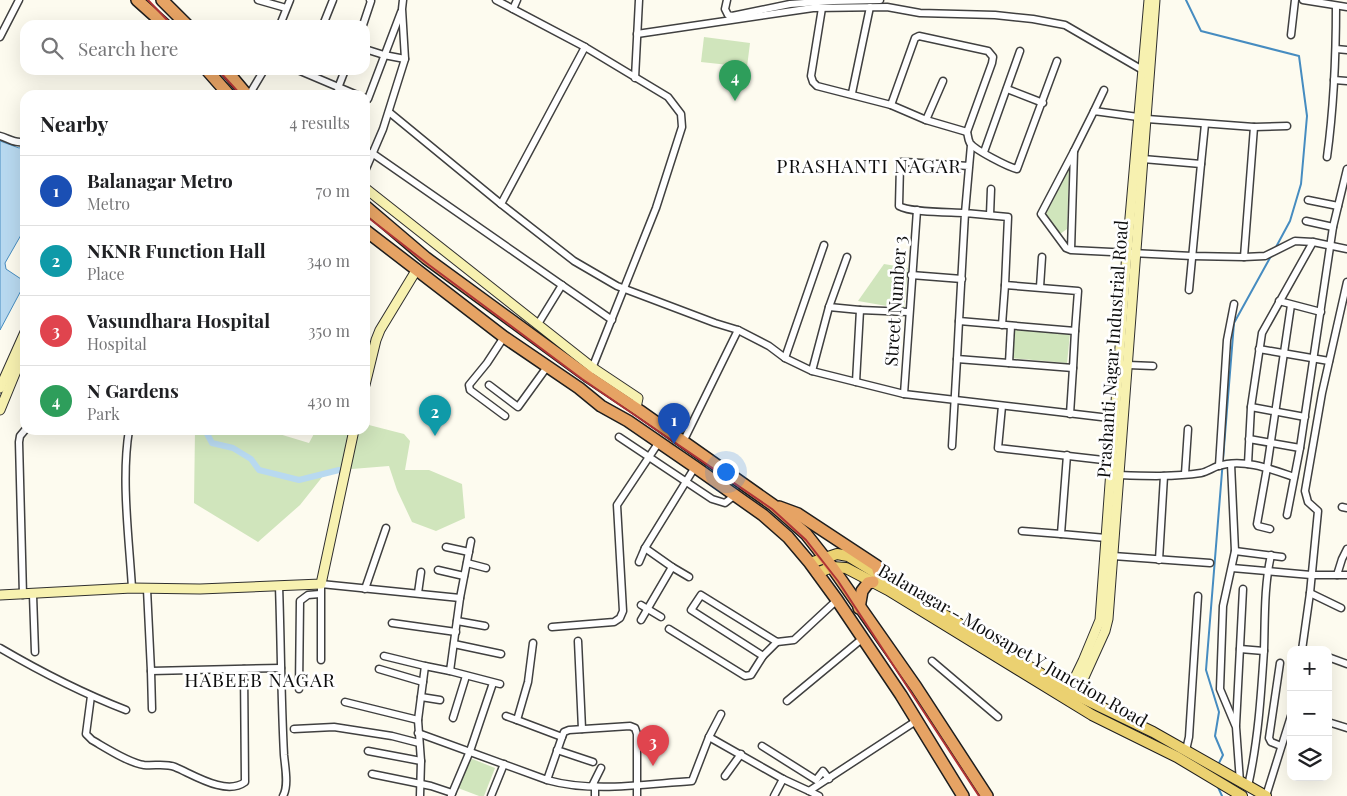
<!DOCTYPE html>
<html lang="en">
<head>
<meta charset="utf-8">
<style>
	body { margin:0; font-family:"Playfair Display",serif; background:#f2f2f2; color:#202124 }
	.controls { position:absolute; right:15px; bottom:15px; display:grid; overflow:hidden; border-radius:10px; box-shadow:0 5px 20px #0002 }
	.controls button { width:45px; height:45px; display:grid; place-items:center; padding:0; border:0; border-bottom:1px solid #e0e0e0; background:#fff; color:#202124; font:25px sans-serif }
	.you { position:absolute; left:725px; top:471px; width:18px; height:18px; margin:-12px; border:4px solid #fff; border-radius:50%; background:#1a73e8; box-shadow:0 0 0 8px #1a73e833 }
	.badge { display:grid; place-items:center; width:32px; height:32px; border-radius:50%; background:#0b8043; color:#fff; font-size:16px; font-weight:700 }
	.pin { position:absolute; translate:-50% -41px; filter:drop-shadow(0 1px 2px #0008) }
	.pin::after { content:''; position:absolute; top:26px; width:18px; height:15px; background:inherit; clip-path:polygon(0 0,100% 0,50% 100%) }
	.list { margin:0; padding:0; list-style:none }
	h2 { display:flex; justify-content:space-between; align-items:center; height:65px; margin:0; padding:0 20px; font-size:21px }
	h2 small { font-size:16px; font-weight:400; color:#757577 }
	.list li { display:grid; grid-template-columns:32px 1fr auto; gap:15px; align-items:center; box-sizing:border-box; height:70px; padding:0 20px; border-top:1px solid #e0e0e0 }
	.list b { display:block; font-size:19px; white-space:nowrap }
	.list p { margin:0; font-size:16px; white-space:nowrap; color:#757577 }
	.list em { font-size:16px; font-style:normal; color:#757577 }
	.icon { flex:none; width:28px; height:28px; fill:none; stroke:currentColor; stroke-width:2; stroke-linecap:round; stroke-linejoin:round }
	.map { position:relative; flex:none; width:1347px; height:796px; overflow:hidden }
	.search { position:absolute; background:#fff; box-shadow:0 5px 20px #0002; left:20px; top:20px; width:350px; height:55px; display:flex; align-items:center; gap:12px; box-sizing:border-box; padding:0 18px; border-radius:15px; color:#757577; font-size:19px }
	.panel { position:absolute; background:#fff; box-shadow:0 5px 20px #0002; left:20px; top:90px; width:350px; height:345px; border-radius:15px }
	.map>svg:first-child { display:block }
</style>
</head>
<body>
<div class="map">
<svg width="1347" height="796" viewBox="0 0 1347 796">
	<rect width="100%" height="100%" fill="#fdfbef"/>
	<g fill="#d0e5bc">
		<polygon points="704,37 750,43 747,67 701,62"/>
		<polygon points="1069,169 1067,229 1060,234 1046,214"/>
		<polygon points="884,264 908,268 904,309 858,301"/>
		<polygon points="1014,328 1070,334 1067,363 1011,358"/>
		<polygon points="365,424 404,434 410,441 405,470 429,470 462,484 465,518 436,531 412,522 397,490 389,466 327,471 300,505 258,542 194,503 195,430 266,430 309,443 316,430 365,430"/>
		<polygon points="470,758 495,768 484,796 479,796 458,788"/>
	</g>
	<polygon fill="#b8d9f0" stroke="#468cc0" points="0,141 19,148 25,146 25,228 5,263 6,269 21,279 24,285 0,330"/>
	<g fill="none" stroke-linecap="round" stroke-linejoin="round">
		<g stroke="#468cc0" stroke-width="2">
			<polyline points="1186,0 1201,31 1299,56 1307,116 1301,184 1290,221 1276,247"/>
			<polyline points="1218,765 1223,755 1215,736 1219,712 1206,670 1234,323 1271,256"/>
			<polyline points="1217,785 1222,796"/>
		</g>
		<polyline stroke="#b8d9f0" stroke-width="6" points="205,430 212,443 233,448 251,459 259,470 299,480 339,470"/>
		<g stroke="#404040" stroke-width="9">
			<g id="street">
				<polyline points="258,0 286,8"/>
				<polyline points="496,0 585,47 668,97 681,114 682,127 656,208 591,371"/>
				<polyline points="727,0 725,9 728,15 732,16 790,4 833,1 880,0"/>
				<polyline points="1303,0 1347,7"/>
				<polyline points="822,8 811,76 813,82 817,86 891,105 926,120 967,132"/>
				<polyline points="513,9 517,0"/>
				<polyline points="280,25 290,0"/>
				<polyline points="323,25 333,0"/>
				<polyline points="363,25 371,1 370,0"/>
				<polyline points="637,34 813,8 887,7 920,13 995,15 1033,19 1065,25 1146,72"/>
				<polyline points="1291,35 1295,0"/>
				<polyline points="0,37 19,0"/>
				<polyline points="585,47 501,204 574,261 617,286 715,323 738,330 769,346 785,358 812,371 904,394 1118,419"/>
				<polyline points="365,49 384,55 405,59"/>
				<polyline points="1336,49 1347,50"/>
				<polyline points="298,70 357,95"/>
				<polyline points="635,78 639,0"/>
				<polyline points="1334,80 1347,81"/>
				<polyline points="338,88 345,70"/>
				<polyline points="1007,89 1043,103"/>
				<polyline points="852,93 870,7"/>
				<polyline points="249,95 264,70"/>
				<polyline points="365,98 368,99 401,12"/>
				<path d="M891,105L915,38L919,36L988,51L993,57L992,63L967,132C968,135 968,140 970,143C975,150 1008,167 1017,169L1057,61"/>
				<polyline points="1094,111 1104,90"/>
				<polyline points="389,112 501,204"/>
				<polyline points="1147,119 1254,127 1287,126"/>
				<polyline points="926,120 943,81"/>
				<path d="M0,136C8,138 17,145 25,141"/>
				<polyline points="1074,151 1094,111 1138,117"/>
				<polyline points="984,152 1020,51"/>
				<polyline points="372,153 612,320"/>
				<path d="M1327,157C1334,106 1336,56 1336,6"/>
				<polyline points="1143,159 1201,164 1189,290"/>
				<polyline points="1201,164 1205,124"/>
				<path d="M969,166L905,162H901L900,165L899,206C911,213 950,212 965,213L959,321L1075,331L1078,291L1005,285L1008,217L965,213L971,145"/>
				<polyline points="365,171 383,129 405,59 402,9 403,0"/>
				<polyline points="1308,200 1338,206"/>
				<polyline points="990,215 991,189"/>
				<polyline points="1306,221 1333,227"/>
				<polyline points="1071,250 1074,151 1041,214 1066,248 1071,250 1192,256 1244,257 1265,256 1295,241 1313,242 1347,249"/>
				<polyline points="1244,257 1254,127"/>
				<polyline points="911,275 962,279"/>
				<polyline points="1040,287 1042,257"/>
				<polyline points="1279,301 1321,312"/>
				<polyline points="829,307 860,310"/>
				<polyline points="959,321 957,359 1073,368 1075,331"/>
				<polyline points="538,324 562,285"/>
				<polyline points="1002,325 1005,285"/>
				<polyline points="504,337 487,363 469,385 470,390 505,416"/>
				<polyline points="1259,349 1329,361"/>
				<polyline points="785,358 824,245"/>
				<polyline points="1009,363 1011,326"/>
				<polyline points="1128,365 1153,366"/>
				<polyline points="812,371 829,307 847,257"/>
				<polyline points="856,382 860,310 909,312"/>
				<polyline points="489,385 518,407 547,367"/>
				<polyline points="904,394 917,210"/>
				<polyline points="1002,406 998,448 1112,461"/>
				<polyline points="1251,407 1305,417"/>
				<polyline points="1070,414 1073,368"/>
				<path d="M129,430C121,479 129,538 132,588"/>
				<polyline points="283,430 290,430"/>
				<polyline points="619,437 712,499 725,503 735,495"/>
				<polyline points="1249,439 1300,448"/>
				<polyline points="683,442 738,330"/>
				<polyline points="952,446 957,359"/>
				<polyline points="1067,455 1061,534 1106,538"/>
				<polyline points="1231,464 1235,551 1223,606 1220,689 1236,727 1240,782"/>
				<polyline points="1248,464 1251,407 1262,333 1313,242"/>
				<polyline points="1219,466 1227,340 1234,304"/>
				<polyline points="1185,474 1188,429"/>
				<path d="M1119,475C1146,476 1174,477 1201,473C1207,472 1212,468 1218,466C1243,458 1271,469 1294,477"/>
				<polyline points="1342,507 1347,508"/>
				<polyline points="1287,515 1300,448 1333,227 1347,169"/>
				<polyline points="1270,529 1258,526 1257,524 1267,468 1291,305"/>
				<polyline points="1022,531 1061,534"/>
				<polyline points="446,547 469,552"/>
				<polyline points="1235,551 1282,557"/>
				<polyline points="1113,556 1210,563"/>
				<polyline points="1159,560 1164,476"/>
				<polyline points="639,562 645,548"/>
				<polyline points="467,563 486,568"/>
				<polyline points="672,567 689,577"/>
				<polyline points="1232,568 1311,575 1347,575"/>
				<polyline points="438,570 464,576"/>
				<polyline points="1337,575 1342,559 1347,549"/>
				<path d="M279,586C281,642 281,698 284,755C285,767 289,786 283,796"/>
				<polyline points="147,589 151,671 281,668"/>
				<polyline points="365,589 386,528"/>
				<polyline points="418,593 421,572"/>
				<polyline points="1310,593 1341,608"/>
				<polyline points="23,595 19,442 20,436 25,430"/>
				<polyline points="33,595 35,652"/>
				<polyline points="641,605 661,617"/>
				<polyline points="641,620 672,567 645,548 695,467"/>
				<polyline points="457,621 485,626"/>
				<polyline points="392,623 456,632"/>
				<polyline points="552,627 614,622 620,618 623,611 617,505 659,442"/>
				<polyline points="669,629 745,676 751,675 763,656 777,642"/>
				<polyline points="578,641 582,729"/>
				<polyline points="533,643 528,682 517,720 562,737 564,732 569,730 630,726 635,728 637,734 637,796"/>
				<polyline points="454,644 501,654"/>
				<path d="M0,648C41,672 82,693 126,710"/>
				<polyline points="1240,649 1264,651"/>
				<polyline points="1302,650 1310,593 1318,511 1308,502 1305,491 1322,393 1347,282"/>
				<polyline points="384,656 425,666"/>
				<polyline points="763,656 691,610 701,595 777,642 794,640 837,600"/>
				<polyline points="1328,657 1347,664"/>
				<polyline points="321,660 321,584 460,598"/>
				<polyline points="932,661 998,717"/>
				<polyline points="1280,663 1269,738 1271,742 1281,746"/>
				<polyline points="379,669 423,682"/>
				<polyline points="151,671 152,709"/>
				<polyline points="450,671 500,684"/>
				<polyline points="299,689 300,601 308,595 320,594"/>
				<path d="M91,696L86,734L92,740C106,748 129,763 144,765C155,766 165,763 175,767C194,775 226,796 245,782L244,669"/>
				<polyline points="421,697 440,700"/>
				<polyline points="787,701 863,638"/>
				<polyline points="345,702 418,720"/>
				<polyline points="506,716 517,720"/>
				<polyline points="453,718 466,676"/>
				<polyline points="1328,722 1347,728"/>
				<polyline points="1236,725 1243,589"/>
				<polyline points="294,729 334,727 392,736 419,743"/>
				<polyline points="418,733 547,780 562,737"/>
				<polyline points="709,737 783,779 809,791 916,721"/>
				<polyline points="762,746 816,780 823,771 829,779"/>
				<polyline points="557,750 593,762"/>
				<polyline points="1186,750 1189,737 1198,596"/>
				<polyline points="368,751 421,761"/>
				<polyline points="372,774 431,786 452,793"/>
				<polyline points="725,776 741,754"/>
				<path d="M547,780C593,793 645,784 692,781L709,737L721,714"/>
				<polyline points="592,786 601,768"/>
				<polyline points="595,786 595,796"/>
				<path d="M1248,786C1258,742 1261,696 1264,650C1265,619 1264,586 1271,555"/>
				<polyline points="809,791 819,796"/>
				<polyline points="420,796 421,761 418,720 425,666 450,671 460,598 471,541"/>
				<polyline points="451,796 470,751 493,683"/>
				<polyline points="491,796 504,764"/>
				<polyline points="774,796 783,779"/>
				<polyline points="1266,796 1291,716"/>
			</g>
		</g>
		<g stroke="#2f2f2f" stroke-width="11">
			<g id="secondary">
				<polyline points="365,188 593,368 638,398 636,408"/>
				<polyline points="365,385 376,340 380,330 417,269"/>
				<polyline points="0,388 25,332"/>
				<polyline points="0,410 25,349"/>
				<polyline points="0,595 132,588 200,589 321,584 354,430"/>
				<polyline points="1069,690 1083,661 1100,620 1127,252 1149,0"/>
				<polyline points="1076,695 1105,631 1108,619 1155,0"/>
			</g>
		</g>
		<g stroke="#1e1e1e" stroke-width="12">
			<g id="primary">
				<polyline points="810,563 837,554 848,556 1076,695 1153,732 1266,796"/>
				<polyline points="817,573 832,567 846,568 888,590 1092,715 1177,757 1242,796"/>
			</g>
		</g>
		<g stroke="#1e1e1e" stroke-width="14">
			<g id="highway">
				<polyline points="137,0 165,25"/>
				<polyline points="162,0 187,25"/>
				<polyline points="207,70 229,95"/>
				<polyline points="226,70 247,95"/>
				<polyline points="365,206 426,258 589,377 640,411 773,505 806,534 832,567 916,687 987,796"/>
				<polyline points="365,230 504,337 579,388 601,406 628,421 695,467 763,515 788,537 810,563 837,600 901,695 963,796"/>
				<polyline points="779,507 798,514 877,566 879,573"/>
				<polyline points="859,608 862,591 868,583 873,582"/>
			</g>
		</g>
		<use href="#street" stroke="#fff" stroke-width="6"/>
		<use href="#secondary" stroke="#f7f1b0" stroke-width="9"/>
		<use href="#primary" stroke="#ebd171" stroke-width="10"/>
		<use href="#highway" stroke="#e6a364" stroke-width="11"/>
		<g stroke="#af3335" stroke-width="2">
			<polyline points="148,0 172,25"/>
			<polyline points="218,70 241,95"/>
			<polyline points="365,215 429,265 582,379 772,509 806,540 838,581 979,796"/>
		</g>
	</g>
	<g text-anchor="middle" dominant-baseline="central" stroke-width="5" stroke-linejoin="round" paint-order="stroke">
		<g font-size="18" fill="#0d0d0d" stroke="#fff">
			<text transform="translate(895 301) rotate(-86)">Street Number 3</text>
			<text transform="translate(1112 349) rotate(-86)">Prashanti Nagar Industrial Road</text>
			<text transform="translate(1013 645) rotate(30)">Balanagar - Moosapet Y Junction Road</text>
		</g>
		<g font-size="19" letter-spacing="1" fill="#0d0d0d" stroke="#fff">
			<text x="869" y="165">PRASHANTI NAGAR</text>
			<text x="260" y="679">HABEEB NAGAR</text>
		</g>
	</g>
</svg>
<div class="controls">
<button>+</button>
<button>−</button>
<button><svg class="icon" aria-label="layers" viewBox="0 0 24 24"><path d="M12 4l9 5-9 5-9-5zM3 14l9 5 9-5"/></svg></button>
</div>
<div class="you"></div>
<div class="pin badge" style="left:674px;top:444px;background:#1a4fb4">1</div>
<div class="pin badge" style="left:435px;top:436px;background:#0f9aa8">2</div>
<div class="pin badge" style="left:653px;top:766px;background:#e0444e">3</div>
<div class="pin badge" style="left:735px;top:101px;background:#2e9e5b">4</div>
<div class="search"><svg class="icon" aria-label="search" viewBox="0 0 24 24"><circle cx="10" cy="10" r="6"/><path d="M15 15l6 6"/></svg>Search here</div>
<section class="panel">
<h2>Nearby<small>4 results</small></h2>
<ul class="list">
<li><span class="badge" style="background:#1a4fb4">1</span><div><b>Balanagar Metro</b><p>Metro</p></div><em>70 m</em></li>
<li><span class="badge" style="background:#0f9aa8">2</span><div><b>NKNR Function Hall</b><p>Place</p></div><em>340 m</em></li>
<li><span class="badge" style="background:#e0444e">3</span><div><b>Vasundhara Hospital</b><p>Hospital</p></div><em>350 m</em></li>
<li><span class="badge" style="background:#2e9e5b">4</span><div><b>N Gardens</b><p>Park</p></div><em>430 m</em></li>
</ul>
</section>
</div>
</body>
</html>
